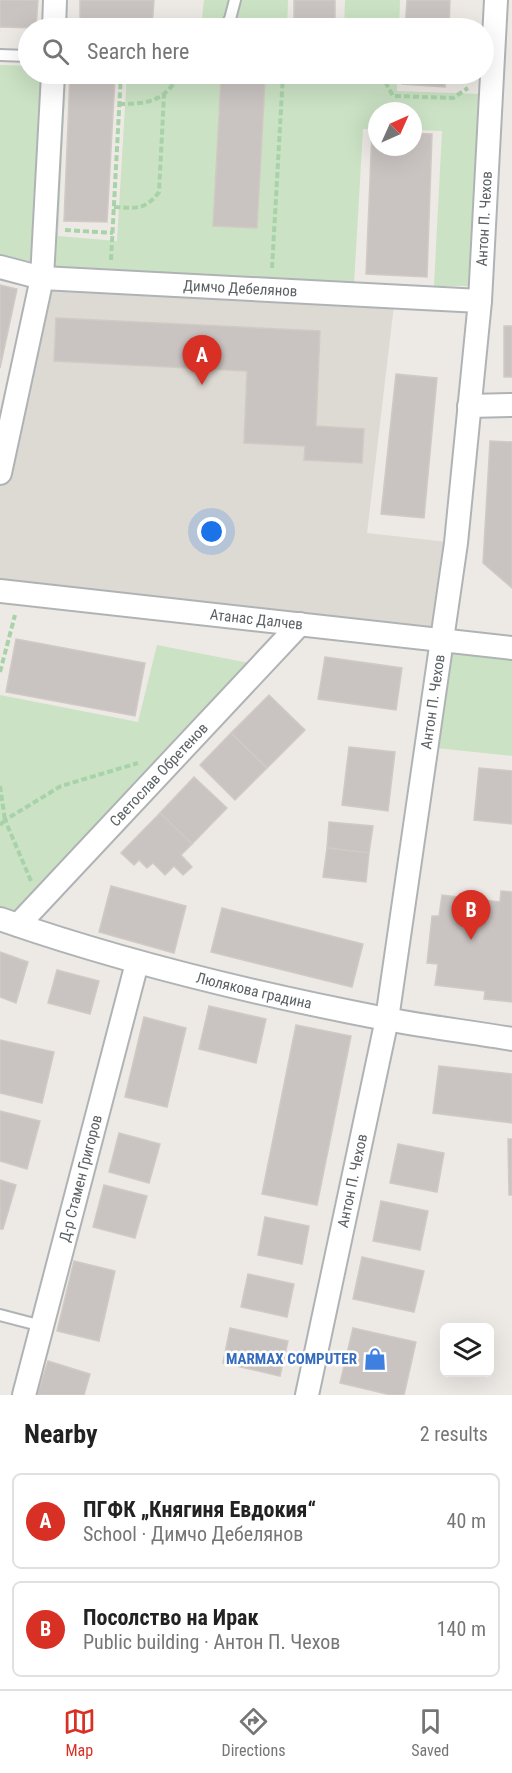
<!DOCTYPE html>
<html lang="en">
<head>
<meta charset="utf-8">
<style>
	body { margin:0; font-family:"Roboto Condensed",sans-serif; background:#f6f6f6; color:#222 }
	.controls { position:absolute; right:18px; bottom:18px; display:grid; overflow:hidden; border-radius:9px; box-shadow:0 6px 24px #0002 }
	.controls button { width:54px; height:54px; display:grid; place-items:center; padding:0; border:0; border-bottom:2px solid #e0e0e0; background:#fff; color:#222; font:30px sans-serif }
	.compass { position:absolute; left:368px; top:102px; width:54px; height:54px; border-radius:50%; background:#fff; box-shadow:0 6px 24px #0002; rotate:45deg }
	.you { position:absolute; left:212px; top:532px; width:21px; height:21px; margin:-15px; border:4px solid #fff; border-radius:50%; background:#1a73e8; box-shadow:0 0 0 9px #1a73e833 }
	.badge { display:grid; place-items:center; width:39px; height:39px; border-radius:50%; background:#d93025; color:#fff; font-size:20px; font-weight:700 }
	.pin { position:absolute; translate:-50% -50px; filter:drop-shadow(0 2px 3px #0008) }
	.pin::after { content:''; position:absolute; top:32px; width:21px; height:18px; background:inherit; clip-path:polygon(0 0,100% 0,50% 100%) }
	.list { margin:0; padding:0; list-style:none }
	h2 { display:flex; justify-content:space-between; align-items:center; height:78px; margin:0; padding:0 24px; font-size:26px }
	h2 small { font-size:20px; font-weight:400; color:#767676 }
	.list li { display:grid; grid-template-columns:39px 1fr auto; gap:18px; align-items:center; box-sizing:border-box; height:96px; margin:0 12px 12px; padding:0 12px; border:2px solid #e0e0e0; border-radius:9px }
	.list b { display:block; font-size:22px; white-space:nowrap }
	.list p { margin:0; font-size:20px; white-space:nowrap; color:#767676 }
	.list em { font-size:20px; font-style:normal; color:#767676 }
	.icon { flex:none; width:33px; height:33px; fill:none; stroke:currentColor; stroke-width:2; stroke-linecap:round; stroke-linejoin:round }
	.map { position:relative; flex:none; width:512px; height:1395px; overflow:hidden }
	.search { position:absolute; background:#fff; box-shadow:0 6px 24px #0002; left:18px; right:18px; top:18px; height:66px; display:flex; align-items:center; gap:15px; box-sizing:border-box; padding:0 21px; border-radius:33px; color:#767676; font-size:22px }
	.sheet { height:294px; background:#fff }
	nav { display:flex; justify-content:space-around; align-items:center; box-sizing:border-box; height:84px; border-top:2px solid #e0e0e0; background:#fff; font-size:16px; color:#767676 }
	nav a { display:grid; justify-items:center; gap:3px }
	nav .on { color:#d93025 }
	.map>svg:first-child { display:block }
</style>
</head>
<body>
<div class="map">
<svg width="512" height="1395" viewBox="0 0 512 1395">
	<rect width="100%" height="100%" fill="#ede9e5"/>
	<polygon fill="#ddd9d3" points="42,278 395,297 367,533 456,543 442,640 0,591 0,473"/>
	<g fill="#cbe2c4">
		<polygon points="204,0 288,0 287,28 201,28"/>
		<polygon points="345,0 400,0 399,28 344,28"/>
		<polygon points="0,65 28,66 28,74 46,74 34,262 0,256"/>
		<polygon points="58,74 66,75 58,236 117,241 127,74 397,74 397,91 481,94 468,286 434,286 442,131 413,130 413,111 377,111 377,129 363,129 354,284 47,273"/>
		<polygon points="442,640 512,648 512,756 427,747"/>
		<polygon points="157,645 254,664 16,914 0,909 0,695 138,722"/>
	</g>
	<g fill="#c9c4c1" stroke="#d1cac4" stroke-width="1.5">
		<polygon points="0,0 38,0 36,28 0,27"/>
		<polygon points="80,0 154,0 152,28 80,28"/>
		<rect x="294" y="0" width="41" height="28"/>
		<polygon points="407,0 450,0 449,28 405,28"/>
		<polygon points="70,74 115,77 107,222 64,221"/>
		<polygon points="403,74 446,74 445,87 402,84"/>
		<polygon points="221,78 265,81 257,228 213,226"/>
		<polygon points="372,132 377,132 377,147 413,147 413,133 432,134 427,277 366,274"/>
		<polygon points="0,285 17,289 0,368"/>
		<polygon points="56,318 320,331 316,426 364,429 362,463 304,460 305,446 244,443 247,371 54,361"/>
		<rect x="504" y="326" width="8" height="51"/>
		<polygon points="396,374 437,378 424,518 381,514"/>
		<polygon points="490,441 512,442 512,588 483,563"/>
		<polygon points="16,639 145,663 135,716 6,692"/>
		<polygon points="325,657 402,668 396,710 318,699"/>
		<polygon points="269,695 305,730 267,768 231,733"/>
		<polygon points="231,733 267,768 235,800 200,765"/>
		<polygon points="349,747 395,752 388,811 342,805"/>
		<polygon points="479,768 512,771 512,824 474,820"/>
		<polygon points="194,777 227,808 192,844 160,813"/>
		<polygon points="160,813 192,844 181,855 192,867 183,875 174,866 165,875 153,863 147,868 139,860 134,865 121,853"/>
		<polygon points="329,822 373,826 369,853 327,848"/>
		<polygon points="327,848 369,853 366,882 323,877"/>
		<polygon points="111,886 186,906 174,953 99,932"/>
		<polygon points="501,891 512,892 512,1002 484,999 485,991 435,985 438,964 427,963 432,916 439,916 442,895 500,902"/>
		<polygon points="222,908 363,944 352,987 211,952"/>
		<polygon points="0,952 28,962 16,1003 0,997"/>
		<polygon points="57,970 99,981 90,1014 48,1003"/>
		<polygon points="209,1006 266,1019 256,1063 199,1049"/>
		<polygon points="144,1017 186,1028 167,1107 125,1097"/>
		<polygon points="296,1025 351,1036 317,1205 262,1194"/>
		<polygon points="0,1040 54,1052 42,1103 0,1093"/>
		<polygon points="439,1066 512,1074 512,1123 433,1113"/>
		<polygon points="0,1111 40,1121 27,1169 0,1161"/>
		<polygon points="119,1133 160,1144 149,1183 109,1172"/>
		<polygon points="508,1139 512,1139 512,1195 509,1195"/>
		<polygon points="398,1144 444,1153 437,1192 390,1183"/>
		<polygon points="0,1180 16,1185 3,1229 0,1229"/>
		<polygon points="104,1185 147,1196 135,1238 93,1227"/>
		<polygon points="381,1201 428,1211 420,1250 373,1241"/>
		<polygon points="265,1217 309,1226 302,1264 258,1255"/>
		<polygon points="362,1257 424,1271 414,1312 353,1299"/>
		<polygon points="74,1261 115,1271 99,1341 57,1331"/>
		<polygon points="248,1274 294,1284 287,1317 241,1307"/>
		<polygon points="230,1328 288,1341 280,1376 223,1363"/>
		<polygon points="353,1328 416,1342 404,1395 391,1395 340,1383"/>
		<polygon points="48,1361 90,1374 84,1395 37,1395"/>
	</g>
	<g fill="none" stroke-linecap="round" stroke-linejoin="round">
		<g stroke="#b0b3b6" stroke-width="14">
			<g id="lane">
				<polyline points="224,28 230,19 235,0"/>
				<polyline points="0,55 28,56"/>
				<polyline points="0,1315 42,1326"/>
			</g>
		</g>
		<g stroke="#b0b3b6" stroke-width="26">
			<g id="street">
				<polyline points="54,28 55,0"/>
				<path id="s1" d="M0,267L42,278L480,301"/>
				<polyline points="469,406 512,405"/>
				<polyline points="0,473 42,278 53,74"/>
				<path id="s2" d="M0,591L512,648"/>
				<path id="s3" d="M0,919C126,963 256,994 386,1019C428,1027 470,1032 512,1039"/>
				<path id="s4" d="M18,925L300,624"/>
				<path id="s5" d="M24,1395L137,963"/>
				<path id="s6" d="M307,1395L387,1019L456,543L480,301L496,0"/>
			</g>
		</g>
		<g stroke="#a8d3a9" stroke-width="4" stroke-dasharray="6 3" stroke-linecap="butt">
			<polyline points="381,74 393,96 453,98 468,88"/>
			<path d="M119,104C148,104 166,101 179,74"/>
			<path d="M114,207C134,208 145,211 159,192L164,95"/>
			<polyline points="65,230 113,233"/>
			<polyline points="111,260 121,74"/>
			<polyline points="272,268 283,74"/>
			<polyline points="0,672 15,615"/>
			<polyline points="0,786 5,820 0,825"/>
			<polyline points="31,881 5,820 61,786 138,763"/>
		</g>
		<use href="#lane" stroke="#fff" stroke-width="10"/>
		<use href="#street" stroke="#fff" stroke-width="22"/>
	</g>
	<defs>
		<g id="shop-bare" transform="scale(1.8)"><path d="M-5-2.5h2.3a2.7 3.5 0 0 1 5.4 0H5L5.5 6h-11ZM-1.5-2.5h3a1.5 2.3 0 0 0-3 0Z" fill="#3f7fe0" stroke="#fff" stroke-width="2.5" paint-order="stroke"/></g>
	</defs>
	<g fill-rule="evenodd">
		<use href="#shop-bare" x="375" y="1359"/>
	</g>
	<g text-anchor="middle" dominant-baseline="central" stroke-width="5" stroke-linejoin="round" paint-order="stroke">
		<g font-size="15" fill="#5c6164" stroke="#fff">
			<text stroke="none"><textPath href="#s6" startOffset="1191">Антон П. Чехов</textPath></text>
			<text stroke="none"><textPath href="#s1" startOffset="242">Димчо Дебелянов</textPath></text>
			<text stroke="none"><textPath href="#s2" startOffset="258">Атанас Далчев</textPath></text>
			<text stroke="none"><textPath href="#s6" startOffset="705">Антон П. Чехов</textPath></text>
			<text stroke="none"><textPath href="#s4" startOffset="206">Светослав Обретенов</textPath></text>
			<text stroke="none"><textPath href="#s3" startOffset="264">Люлякова градина</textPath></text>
			<text stroke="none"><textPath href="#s5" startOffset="224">Д-р Стамен Григоров</textPath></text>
			<text stroke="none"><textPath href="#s6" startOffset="219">Антон П. Чехов</textPath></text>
		</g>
		<g font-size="15" font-weight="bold" fill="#366cbe" stroke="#fff" text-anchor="end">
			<text x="357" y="1359">MARMAX COMPUTER</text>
		</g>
	</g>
</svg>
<div class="controls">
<button><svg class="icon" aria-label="layers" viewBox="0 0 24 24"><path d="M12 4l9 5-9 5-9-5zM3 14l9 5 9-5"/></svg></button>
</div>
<svg class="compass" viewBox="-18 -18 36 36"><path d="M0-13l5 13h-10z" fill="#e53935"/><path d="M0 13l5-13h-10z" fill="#767676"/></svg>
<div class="you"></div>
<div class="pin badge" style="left:202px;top:385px">A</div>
<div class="pin badge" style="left:471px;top:940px">B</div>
<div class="search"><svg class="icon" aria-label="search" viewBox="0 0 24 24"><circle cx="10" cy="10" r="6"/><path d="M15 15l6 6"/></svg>Search here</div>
</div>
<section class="sheet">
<h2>Nearby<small>2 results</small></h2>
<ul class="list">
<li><span class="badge">A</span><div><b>ПГФК „Княгиня Евдокия“</b><p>School · Димчо Дебелянов</p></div><em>40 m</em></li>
<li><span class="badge">B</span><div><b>Посолство на Ирак</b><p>Public building · Антон П. Чехов</p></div><em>140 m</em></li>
</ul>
</section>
<nav>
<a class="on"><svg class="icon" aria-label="map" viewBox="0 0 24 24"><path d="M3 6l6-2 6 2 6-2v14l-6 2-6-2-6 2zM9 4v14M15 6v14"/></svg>Map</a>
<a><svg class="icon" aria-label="directions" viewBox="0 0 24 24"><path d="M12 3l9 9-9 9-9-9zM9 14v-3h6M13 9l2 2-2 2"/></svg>Directions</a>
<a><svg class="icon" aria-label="saved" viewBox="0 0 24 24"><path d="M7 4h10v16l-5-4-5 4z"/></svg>Saved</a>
</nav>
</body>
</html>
